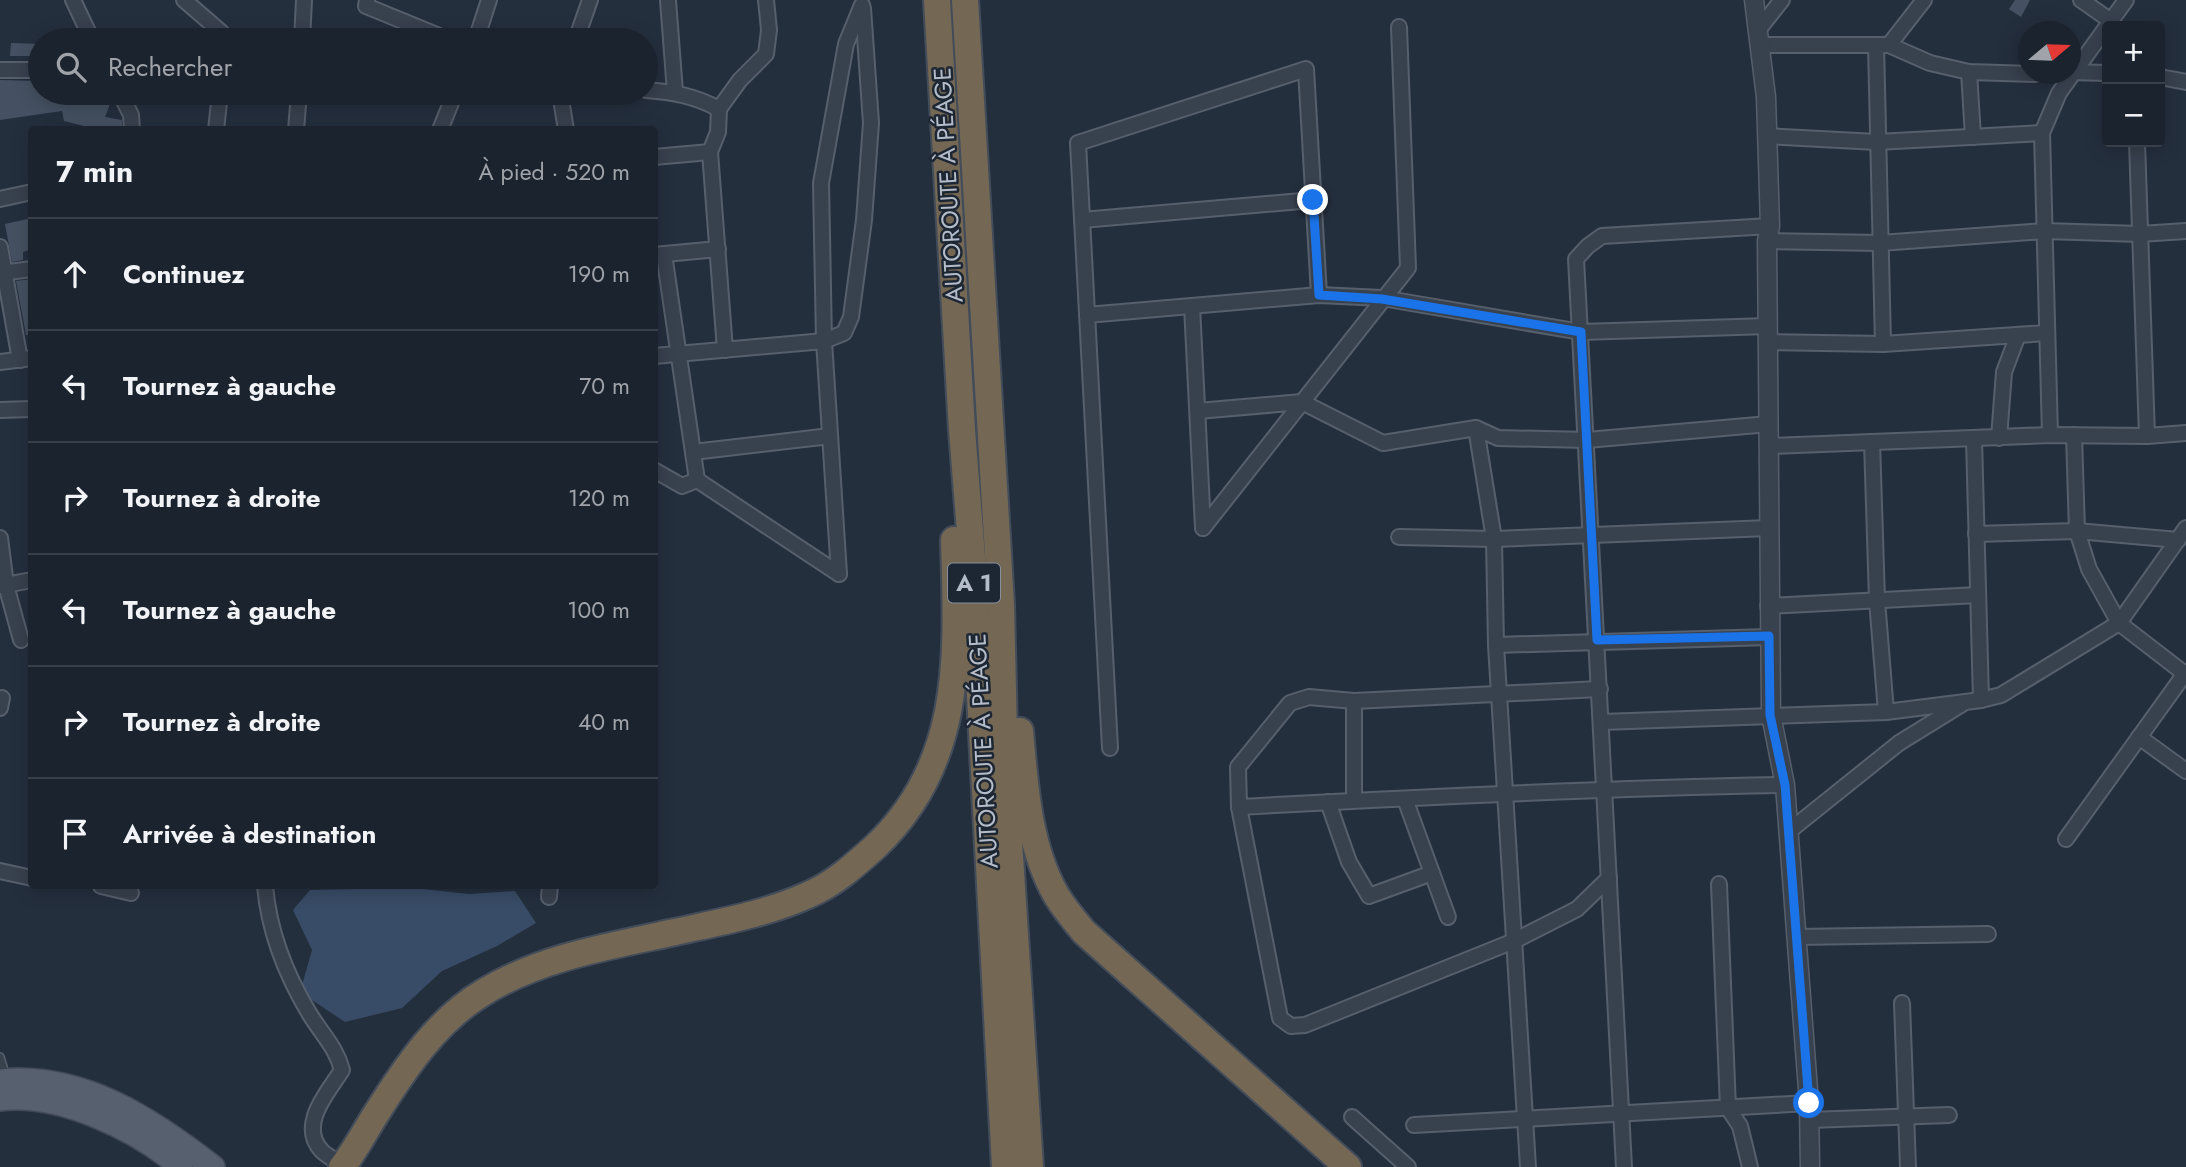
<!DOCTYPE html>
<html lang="fr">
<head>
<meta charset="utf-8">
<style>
	body { margin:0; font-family:Jost,sans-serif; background:#282f3a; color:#f1f3f6 }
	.controls { position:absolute; right:21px; top:21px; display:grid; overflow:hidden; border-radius:7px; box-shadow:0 4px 18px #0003 }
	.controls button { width:63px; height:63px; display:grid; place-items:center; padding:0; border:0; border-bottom:2px solid #39404a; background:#1b232e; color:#f1f3f6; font:35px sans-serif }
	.compass { position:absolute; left:2018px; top:21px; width:63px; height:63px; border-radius:50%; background:#1b232e; box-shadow:0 4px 18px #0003; rotate:71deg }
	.stop { position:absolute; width:21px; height:21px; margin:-16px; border:5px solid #1a73e8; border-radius:50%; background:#fff }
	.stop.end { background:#1a73e8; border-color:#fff; box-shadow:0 2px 7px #0008 }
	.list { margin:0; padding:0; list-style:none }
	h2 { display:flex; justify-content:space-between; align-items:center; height:91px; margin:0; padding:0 28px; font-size:30px }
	h2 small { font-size:23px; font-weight:400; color:#a0a4aa }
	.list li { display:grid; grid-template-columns:46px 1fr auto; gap:21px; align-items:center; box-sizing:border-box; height:112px; padding:0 28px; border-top:2px solid #39404a }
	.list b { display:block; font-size:26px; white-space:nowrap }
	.list em { font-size:23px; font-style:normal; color:#a0a4aa }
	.icon { flex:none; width:38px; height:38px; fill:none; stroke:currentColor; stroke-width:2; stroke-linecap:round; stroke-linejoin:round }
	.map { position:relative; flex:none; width:2186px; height:1167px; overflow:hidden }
	.search { position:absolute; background:#1b232e; box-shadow:0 4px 18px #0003; left:28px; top:28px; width:630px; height:77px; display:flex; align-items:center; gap:18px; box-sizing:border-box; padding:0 24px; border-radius:38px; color:#a0a4aa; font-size:26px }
	.panel { position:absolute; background:#1b232e; box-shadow:0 4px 18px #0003; left:28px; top:126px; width:630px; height:763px; border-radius:7px }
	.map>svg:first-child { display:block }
</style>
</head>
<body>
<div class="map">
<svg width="2186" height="1167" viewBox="0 0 2186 1167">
	<rect width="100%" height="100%" fill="#242f3e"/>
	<polygon fill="#394c67" points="413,888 469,894 515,891 536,923 497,946 442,971 402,1008 345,1022 300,992 312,950 293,910 310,890"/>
	<g fill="#455162">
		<polygon points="2015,0 2030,0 2021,17 2009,9"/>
		<polygon points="11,43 40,44 40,56 10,56"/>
		<polygon points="0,80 38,81 40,93 110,93 112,99 105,117 122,120 122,130 87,130 88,127 64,121 62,111 0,120"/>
		<polygon points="32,218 32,249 23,252 23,260 12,262 5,224"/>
		<polygon points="32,279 32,335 26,335 16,281"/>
	</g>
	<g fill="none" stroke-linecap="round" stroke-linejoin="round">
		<g stroke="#565f6c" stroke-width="10">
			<polyline id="service" points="0,1057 6,1077"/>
		</g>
		<g stroke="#565f6c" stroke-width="18">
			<g id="minor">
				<polyline points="73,0 92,40"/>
				<polyline points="184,0 221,32 224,40"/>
				<polyline points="367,0 366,6 449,40"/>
				<polyline points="668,0 675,92"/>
				<polyline points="2081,0 2111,21"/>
				<polyline points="1759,29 1782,0"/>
				<polyline points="302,40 304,0"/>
				<polyline points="476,40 489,0"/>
				<polyline points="576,40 590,0"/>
				<polyline points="1761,45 1889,45 1924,0"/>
				<polyline points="1876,45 1883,344"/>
				<polyline points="1889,45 1930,63 1969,72 2035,74"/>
				<polyline points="0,70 40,70"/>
				<polyline points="1969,72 1973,137"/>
				<polyline points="2070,72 2107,73"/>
				<polyline points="2160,77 2186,82"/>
				<path d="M646,90C673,92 695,96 719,109"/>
				<polyline points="120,93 131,115 132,130"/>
				<polyline points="560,93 566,130"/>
				<polyline points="216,130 220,93"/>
				<polyline points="296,130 299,93"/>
				<polyline points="440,130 455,93"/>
				<polyline points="1766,136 1877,142 2042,133"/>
				<polyline points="2137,142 2147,436"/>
				<polyline points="654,157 710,152"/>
				<polyline points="0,199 32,192"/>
				<polyline points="1082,220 1313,200"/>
				<polyline points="1767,241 1880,243 2045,231 2140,234 2186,231"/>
				<polyline points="0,247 20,360"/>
				<polyline points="664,254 697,480 839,574"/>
				<polyline points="654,255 718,249"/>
				<polyline points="0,273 32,269"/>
				<polyline points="1192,306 1203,528"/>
				<polyline points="1087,315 1319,295 1382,298 1581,332 1768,326"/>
				<polyline points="1768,342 1883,344 2047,333"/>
				<polyline points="725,350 710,152 718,132 719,109 740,80 766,54 769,30 766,0"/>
				<polyline points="654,356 824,341 844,333 851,317 864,220 871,123 863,8"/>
				<polyline points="0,362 32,358"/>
				<polyline points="0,410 32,409"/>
				<polyline points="1198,411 1302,402 1383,443 1476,428 1498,438 1587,440 1769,424"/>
				<polyline points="1476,428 1494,539 1496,645 1528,1167"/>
				<polyline points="2050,435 2042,133 2059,93 2126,0"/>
				<polyline points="2074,435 2077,531 2089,569 2119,623 2185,674"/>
				<polyline points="1999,438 2004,372 2018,335"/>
				<polyline points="1974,439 1981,700 2001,695 2119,623 2186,528"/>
				<polyline points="1872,442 1877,600 1886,712"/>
				<polyline points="1769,446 2050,435 2147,436 2186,433"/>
				<polyline points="693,452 830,436"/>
				<polyline points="654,470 682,486 697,480"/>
				<polyline points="1203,528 1408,268 1399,27"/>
				<polyline points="1976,534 2077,531 2178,540"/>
				<polyline points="1399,537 1494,539 1769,528"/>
				<polyline points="0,538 6,585 21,640"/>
				<polyline points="839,574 824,341 821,183 846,44 862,5"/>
				<polyline points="0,586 32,580"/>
				<polyline points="1768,606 1978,595"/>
				<polyline points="1496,645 1769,637"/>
				<path d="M1600,689L1354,701L1309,697L1290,703L1238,767L1239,807C1421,797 1603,788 1785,785"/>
				<polyline points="1354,701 1354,800"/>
				<polyline points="0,708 2,698"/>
				<polyline points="1601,722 1886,712 1981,700"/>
				<polyline points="2139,737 2186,771"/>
				<polyline points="1110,748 1078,143 1306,69 1319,295"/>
				<polyline points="1405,799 1448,917"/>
				<polyline points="1328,802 1349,862 1369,896 1432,873"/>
				<polyline points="1239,807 1280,1018 1291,1026 1305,1025 1514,941 1577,909 1609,878"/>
				<polyline points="1788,832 1899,743 1962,704"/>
				<polyline points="2066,839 2186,672"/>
				<polyline points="0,871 32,878"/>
				<polyline points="1719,884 1728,1108 1740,1126 1750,1167"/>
				<polyline points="101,886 131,893"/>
				<path d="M265,886C269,932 285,973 309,1013C321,1033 336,1047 342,1070C329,1091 298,1124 321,1150C326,1156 337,1161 344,1165"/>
				<polyline points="549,897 550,886"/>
				<polyline points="1796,937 1988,934"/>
				<polyline points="1902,1003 1908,1167"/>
				<polyline points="1352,1117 1408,1167"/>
				<polyline points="1809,1120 1949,1115"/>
				<polyline points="1414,1125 1809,1103"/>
				<polyline points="1624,1167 1576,259 1588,246 1602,236 1770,226"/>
			</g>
		</g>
		<g stroke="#565f6c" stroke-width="21">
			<polyline id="tertiary" points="1754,0 1766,97 1770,226 1767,241 1771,715 1785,785 1809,1103 1810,1167"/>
		</g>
		<g stroke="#414a57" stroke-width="26">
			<g id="primary">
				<path d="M0,1081C82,1073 151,1119 213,1167"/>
				<path d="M0,1099C60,1092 137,1129 181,1167"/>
			</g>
		</g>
		<g stroke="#434c59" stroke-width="30">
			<g id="motorway">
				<polyline points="937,0 962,430 974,582 1005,1167"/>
				<polyline points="965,0 1001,605 1005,779 1030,1167"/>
				<path d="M1020,731C1025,785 1028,844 1055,893C1063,907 1074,920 1084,932L1348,1167"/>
				<path d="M342,1167C355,1151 365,1131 376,1114C405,1068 437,1020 484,992C541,957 611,946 675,932C720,922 766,914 808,895C834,884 855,865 876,846C965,761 957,653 954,540"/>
			</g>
		</g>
		<use href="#service" stroke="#38414e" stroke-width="7"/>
		<use href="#minor" stroke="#38414e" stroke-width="14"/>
		<use href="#tertiary" stroke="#38414e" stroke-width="18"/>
		<use href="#primary" stroke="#56606e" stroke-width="23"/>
		<use href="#motorway" stroke="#746855" stroke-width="26"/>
	</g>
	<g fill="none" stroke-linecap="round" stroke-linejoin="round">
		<polyline stroke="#1a73e8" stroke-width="9" points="1313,200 1319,295 1382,299 1581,332 1597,640 1769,636 1770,715 1785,785 1809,1103"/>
	</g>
	<g text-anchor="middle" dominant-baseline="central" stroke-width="5" stroke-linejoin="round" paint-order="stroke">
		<rect fill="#1d2633" stroke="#878f9c" stroke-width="2" x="948" y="563.5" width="52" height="39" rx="5"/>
		<g font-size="23" font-weight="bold" fill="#b4bcc9">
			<text x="974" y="583">A 1</text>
		</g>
		<g font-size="24" fill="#b4bcc9" stroke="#1d2633">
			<text transform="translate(948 185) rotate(-93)">AUTOROUTE À PÉAGE</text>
			<text transform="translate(983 751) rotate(-93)">AUTOROUTE À PÉAGE</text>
		</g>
	</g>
</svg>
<div class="controls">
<button>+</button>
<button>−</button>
</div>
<svg class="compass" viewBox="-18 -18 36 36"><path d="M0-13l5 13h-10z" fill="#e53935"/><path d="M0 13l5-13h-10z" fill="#a0a4aa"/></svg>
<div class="stop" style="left:1809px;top:1103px"></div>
<div class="stop end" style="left:1313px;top:200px"></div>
<div class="search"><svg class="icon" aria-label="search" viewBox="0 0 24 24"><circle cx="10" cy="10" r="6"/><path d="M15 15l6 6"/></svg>Rechercher</div>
<section class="panel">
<h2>7 min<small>À pied · 520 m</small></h2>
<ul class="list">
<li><svg class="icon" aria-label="ahead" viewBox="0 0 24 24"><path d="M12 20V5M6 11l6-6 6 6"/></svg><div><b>Continuez</b></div><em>190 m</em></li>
<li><svg class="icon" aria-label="left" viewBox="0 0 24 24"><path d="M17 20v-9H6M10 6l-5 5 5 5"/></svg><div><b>Tournez à gauche</b></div><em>70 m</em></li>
<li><svg class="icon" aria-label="right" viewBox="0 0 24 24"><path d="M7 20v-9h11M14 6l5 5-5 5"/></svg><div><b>Tournez à droite</b></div><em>120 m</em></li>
<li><svg class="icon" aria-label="left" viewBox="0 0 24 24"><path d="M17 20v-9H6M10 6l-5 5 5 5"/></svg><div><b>Tournez à gauche</b></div><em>100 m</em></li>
<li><svg class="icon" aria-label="right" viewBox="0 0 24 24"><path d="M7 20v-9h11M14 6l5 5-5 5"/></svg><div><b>Tournez à droite</b></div><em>40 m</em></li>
<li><svg class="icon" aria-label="arrive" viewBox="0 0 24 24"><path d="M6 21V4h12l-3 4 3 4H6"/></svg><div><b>Arrivée à destination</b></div></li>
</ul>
</section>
</div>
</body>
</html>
